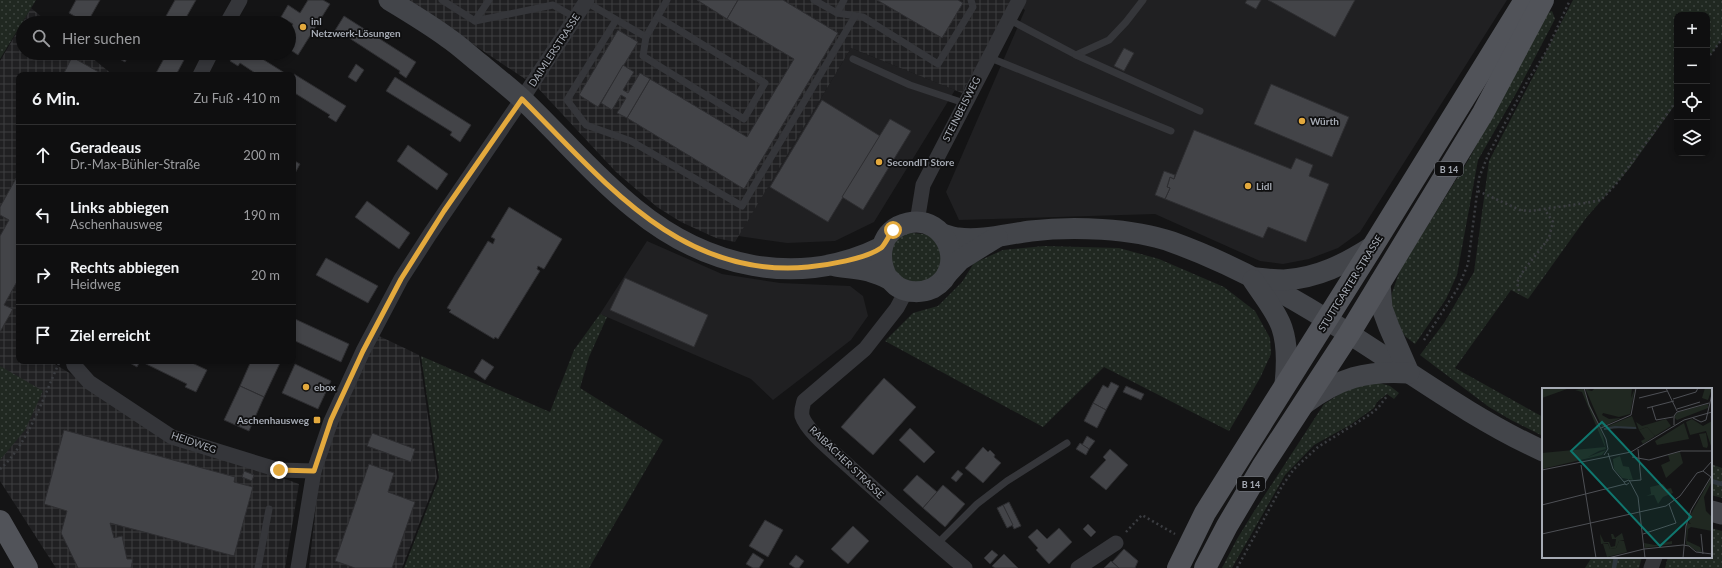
<!DOCTYPE html>
<html lang="de">
<head>
<meta charset="utf-8">
<style>
	body { margin:0; font-family:Lato,sans-serif; background:#181819; color:#f1f3f6 }
	.controls { position:absolute; right:12px; top:12px; display:grid; overflow:hidden; border-radius:8px; box-shadow:0 2px 6px #0003 }
	.controls button { width:36px; height:36px; display:grid; place-items:center; padding:0; border:0; border-bottom:1px solid #2f2f30; background:#0f0f10; color:#f1f3f6; font:20px sans-serif }
	.stop { position:absolute; width:12px; height:12px; margin:-9px; border:3px solid #e3a93d; border-radius:50%; background:#fff }
	.stop.end { background:#e3a93d; border-color:#fff; box-shadow:0 1px 4px #0008 }
	.list { margin:0; padding:0; list-style:none }
	h2 { display:flex; justify-content:space-between; align-items:center; height:52px; margin:0; padding:0 16px; font-size:17px }
	h2 small { font-size:13px; font-weight:400; color:#9b9c9f }
	.list li { display:grid; grid-template-columns:26px 1fr auto; gap:12px; align-items:center; box-sizing:border-box; height:60px; padding:0 16px; border-top:1px solid #2f2f30 }
	.list b { display:block; font-size:15px; white-space:nowrap }
	.list p { margin:0; font-size:13px; white-space:nowrap; color:#9b9c9f }
	.list em { font-size:13px; font-style:normal; color:#9b9c9f }
	.icon { flex:none; width:22px; height:22px; fill:none; stroke:currentColor; stroke-width:2; stroke-linecap:round; stroke-linejoin:round }
	.map { position:relative; flex:none; width:1722px; height:568px; overflow:hidden }
	.search { position:absolute; background:#0f0f10; box-shadow:0 2px 6px #0003; left:16px; top:16px; width:280px; height:44px; display:flex; align-items:center; gap:10px; box-sizing:border-box; padding:0 14px; border-radius:22px; color:#9b9c9f; font-size:15px }
	.panel { position:absolute; background:#0f0f10; box-shadow:0 2px 6px #0003; left:16px; top:72px; width:280px; height:292px; border-radius:8px }
	.map>svg:first-child { display:block }
</style>
</head>
<body>
<div class="map">
<svg width="1722" height="568" viewBox="0 0 1722 568">
	<defs>
		<pattern id="industrial-grid" width="8" height="8" patternUnits="userSpaceOnUse"><rect width="8" height="8" fill="#202022"/><path d="M0 4h8M4 0v8" fill="none" stroke="#3d3e40"/></pattern>
		<pattern id="grass-dots" width="8" height="8" patternUnits="userSpaceOnUse"><rect width="8" height="8" fill="#202821"/><path d="M2 2h.1M6 6h.1" fill="none" stroke="#3d443f" stroke-width="1.8" stroke-linecap="round"/></pattern>
	</defs>
	<rect width="100%" height="100%" fill="#141415"/>
	<g fill="#202022">
		<polygon points="1010,0 1507,0 1360,232 1338,248 1309,259 1283,264 1260,261 1155,214 959,220 946,192 1025,10"/>
		<polygon points="851,48 955,90 874,222 835,241 787,243 738,236"/>
		<polygon points="647,241 722,274 780,283 850,286 863,296 868,316 851,340 773,400 751,379 600,314"/>
	</g>
	<g fill="url(#industrial-grid)">
		<polygon points="407,0 1010,0 1012,1 962,93 851,48 735,242 716,238 681,222 657,207 616,172 537,87"/>
		<polygon points="31,8 49,23 23,23 23,53 86,53 113,75 19,75 19,361 50,361 176,439 299,484 285,568 56,568 0,481 0,61"/>
		<polygon points="377,335 419,355 437,478 402,568 309,568 319,477 347,395"/>
	</g>
	<g fill="url(#grass-dots)">
		<polygon points="0,0 36,0 0,59"/>
		<polygon points="1573,0 1722,0 1722,39 1707,60 1707,15 1677,15 1677,102 1629,169 1586,218 1528,299 1511,290 1455,368 1543,417 1543,436 1511,420 1489,407 1420,355 1444,323 1474,272 1489,161"/>
		<polygon points="1552,11 1555,19 1518,90 1478,160 1457,275 1446,299 1415,344 1406,337 1399,329 1391,307 1392,293 1400,270 1469,159 1545,14"/>
		<path d="M907,233C933,233 938,237 943,263L928,284L895,278L888,253L898,237Z"/>
		<polygon points="1044,246 1119,248 1159,259 1224,287 1255,311 1270,338 1271,354 1260,378 1229,431 1104,367 1043,427 885,341 913,313 938,306 962,282 974,263 1003,250"/>
		<polygon points="600,314 607,317 589,357 580,388 663,440 589,568 404,568 439,478 421,356 550,412 574,350"/>
		<polygon points="0,366 43,391 25,430 0,460"/>
		<polygon points="1376,382 1390,386 1399,393 1394,399 1387,394 1377,402 1374,408 1350,425 1314,445 1285,475 1232,568 1222,568 1237,539 1253,513 1324,404 1349,388"/>
		<polygon points="1711,464 1722,468 1722,498 1711,495"/>
		<polygon points="1711,528 1722,531 1722,568 1665,568 1668,557 1711,557"/>
		<polygon points="1592,557 1642,557 1639,568 1585,568"/>
	</g>
	<g fill="none" stroke-linecap="round" stroke-linejoin="round">
		<g stroke="#2e363d" stroke-width="4.5">
			<polyline points="1711,481 1722,484"/>
			<polyline points="1614,568 1616,557"/>
		</g>
	</g>
	<g fill="#434448" stroke="#2e2e31">
		<polygon points="76,0 100,0 87,23 69,13"/>
		<polygon points="175,0 196,0 183,23 178,23 166,16"/>
		<polygon points="308,0 323,0 330,4 298,55 289,49 289,30 293,24 281,17 288,5 300,13"/>
		<polygon points="697,0 738,0 727,19"/>
		<polygon points="738,0 783,0 838,33 744,189 627,118 650,79 747,137 794,59 727,19"/>
		<polygon points="877,0 958,0 963,3 942,38"/>
		<polygon points="1247,0 1261,0 1256,9 1245,3"/>
		<polygon points="1268,0 1355,0 1335,37"/>
		<polygon points="344,16 416,62 406,78 399,73 400,71 343,34 341,37 334,32"/>
		<polygon points="188,18 197,23 185,23"/>
		<polygon points="618,30 638,42 598,107 579,95"/>
		<polygon points="1124,48 1134,53 1124,71 1114,66"/>
		<polygon points="111,53 136,53 133,58 129,55 125,62 111,54"/>
		<polygon points="167,53 171,53 184,60 176,75 155,75"/>
		<polygon points="235,53 253,53 288,75 258,75 240,63 238,66 230,61"/>
		<polygon points="72,57 104,75 63,75"/>
		<polygon points="356,64 364,70 356,82 348,77"/>
		<polygon points="623,65 634,72 623,90 628,93 640,73 650,79 627,118 617,113 626,98 621,95 612,110 601,103"/>
		<polygon points="294,74 346,106 336,122 328,117 330,115 293,92"/>
		<polygon points="395,77 471,125 460,142 450,135 452,132 386,91"/>
		<polygon points="1271,84 1349,117 1332,157 1254,124"/>
		<polygon points="822,100 880,136 828,222 770,187"/>
		<polygon points="890,119 911,131 863,210 842,197"/>
		<polygon points="1194,130 1291,169 1296,158 1313,165 1309,176 1329,184 1306,242 1268,227 1263,238 1165,199 1170,188 1167,187 1170,177 1174,179"/>
		<polygon points="408,145 448,174 437,190 397,161"/>
		<polygon points="293,160 300,164 293,177"/>
		<polygon points="1164,171 1175,175 1174,179 1170,177 1167,187 1170,188 1165,199 1155,195"/>
		<polygon points="19,173 19,278 4,305 13,309 0,332 0,236 9,220 0,215 0,207"/>
		<polygon points="367,201 410,233 399,249 355,217"/>
		<polygon points="509,207 562,239 544,269 538,266 537,269 540,271 498,339 495,337 494,339 449,312 451,310 447,308 488,241 493,244 495,239 491,237"/>
		<polygon points="326,258 378,286 368,303 316,275"/>
		<polygon points="625,278 708,315 694,347 610,310"/>
		<polygon points="295,319 349,344 341,362 293,340 293,324"/>
		<polygon points="482,359 494,367 485,380 474,372"/>
		<polygon points="129,361 140,361 137,367 128,362"/>
		<polygon points="140,361 188,361 207,370 196,392 185,387 187,384"/>
		<polygon points="251,361 275,361 280,363 264,397 240,386"/>
		<polygon points="295,364 331,381 318,409 282,393"/>
		<polygon points="884,378 916,407 873,455 841,427"/>
		<polygon points="1111,382 1119,386 1106,410 1093,403 1103,385 1108,388"/>
		<polygon points="240,386 264,397 249,431 224,420"/>
		<polygon points="1126,386 1144,394 1141,400 1123,392"/>
		<polygon points="1093,403 1106,410 1097,428 1084,421"/>
		<polygon points="910,428 935,452 924,463 899,440"/>
		<polygon points="64,430 235,477 234,482 253,487 234,556 110,523 114,538 122,536 127,559 133,559 131,568 78,568 61,533 67,511 44,504"/>
		<polygon points="372,433 415,449 411,462 367,446"/>
		<polygon points="1087,436 1095,441 1089,449 1082,445"/>
		<polygon points="1080,443 1089,449 1086,455 1076,449"/>
		<polygon points="983,447 988,452 990,450 995,455 994,457 1001,463 983,483 965,468"/>
		<polygon points="1110,449 1128,465 1106,490 1090,477 1106,460 1103,457"/>
		<polygon points="369,464 394,473 388,492 415,502 392,568 355,568 335,561"/>
		<polygon points="958,470 963,474 956,482 951,478"/>
		<polygon points="244,471 254,475 252,481 242,477"/>
		<polygon points="917,475 937,492 923,508 903,490"/>
		<polygon points="943,485 965,504 945,527 923,508"/>
		<polygon points="1009,502 1021,526 1014,529 1003,505"/>
		<polygon points="1003,505 1013,525 1007,528 997,508"/>
		<polygon points="765,520 783,530 768,557 749,546"/>
		<polygon points="1088,524 1096,532 1091,537 1083,529"/>
		<polygon points="853,526 869,541 848,564 831,549"/>
		<polygon points="1059,528 1072,542 1049,564 1036,550 1038,548 1028,537 1037,529 1047,539"/>
		<polygon points="1124,549 1138,561 1135,568 1119,568 1112,562"/>
		<polygon points="992,550 998,555 990,564 984,558"/>
		<polygon points="753,553 764,560 759,568 753,568 746,564"/>
		<polygon points="1004,554 1018,568 995,568 992,566"/>
		<polygon points="796,555 804,561 799,568 795,568 789,564"/>
		<polygon points="1111,561 1112,562 1119,568 1104,568"/>
	</g>
	<g fill="none" stroke-linecap="round" stroke-linejoin="round">
		<g stroke="#3b3d41" stroke-width="2.5" stroke-dasharray="2 3" stroke-linecap="butt">
			<polyline points="1707,59 1722,39"/>
			<polyline points="1478,191 1520,210 1530,211 1586,203 1601,200 1616,184 1677,100"/>
			<polyline points="1519,291 1517,282 1524,270 1549,238 1553,222 1545,210"/>
			<polyline points="1424,340 1458,288 1468,264 1479,178 1488,155 1528,80 1546,52 1570,0"/>
			<path d="M0,469C27,446 44,396 59,363"/>
			<polyline points="1126,532 1142,515 1175,534"/>
			<polyline points="1237,568 1282,486 1294,469 1318,447 1369,415 1378,408 1387,396"/>
		</g>
		<g stroke="#35363a" stroke-width="7">
			<polyline points="442,0 475,21 553,5 576,18"/>
			<polyline points="814,0 837,13 863,17 938,64 973,7 971,0"/>
			<polyline points="586,2 646,37 667,0"/>
			<polyline points="837,13 844,0"/>
			<polyline points="1008,19 1076,55 1109,40 1126,22 1143,0"/>
			<polyline points="616,20 567,100 586,125 631,141 742,206 855,16"/>
			<polyline points="475,21 489,0"/>
			<polyline points="646,37 643,56 744,119 765,83 658,17"/>
			<polyline points="1076,55 1200,111"/>
			<polyline points="988,57 1171,131"/>
			<polyline points="853,59 910,85 964,103"/>
			<polyline points="937,544 977,504 1007,481 1067,443"/>
			<polyline points="258,568 269,509"/>
		</g>
		<g stroke="#35363a" stroke-width="15">
			<polyline points="227,23 240,0"/>
			<polyline points="200,75 211,53"/>
			<polyline points="917,222 923,185 1019,0"/>
			<path d="M906,291L897,308L865,349L804,401C803,405 801,410 802,416C807,431 831,450 843,461C883,497 923,533 965,568"/>
			<polyline points="73,361 74,365 89,382 172,437 279,470 314,471"/>
			<polyline points="298,568 314,471 331,421 363,351 401,279 430,234 522,99 587,0"/>
			<polyline points="1078,568 1116,543"/>
			<polyline points="1651,568 1655,557"/>
		</g>
		<g stroke="#43454a" stroke-width="21">
			<path d="M389,0C409,12 429,24 448,38C460,46 471,57 483,66C496,77 510,88 522,99C560,135 594,176 635,209C706,267 797,289 882,247"/>
			<path d="M942,234C947,235 953,238 958,238C982,241 1007,234 1031,231C1072,226 1132,228 1172,242C1233,264 1296,299 1351,335C1414,375 1475,420 1543,451"/>
			<path d="M835,266C846,268 858,268 869,271C874,273 884,276 889,279C892,281 894,285 898,287C908,293 922,293 933,288C968,269 947,214 908,223C880,229 876,257 888,279"/>
			<polyline points="947,274 960,260 997,237"/>
			<path d="M1256,278C1265,279 1275,280 1284,280C1318,278 1345,264 1373,246"/>
			<path d="M1253,280C1262,294 1277,312 1282,328C1288,346 1287,365 1285,384"/>
			<polyline points="1380,282 1382,308 1389,327 1409,373"/>
			<path d="M1304,404C1339,378 1366,370 1409,373"/>
			<polyline points="1711,511 1722,514"/>
		</g>
		<g stroke="#515359" stroke-width="22">
			<polyline points="0,521 27,568"/>
			<polyline points="1178,568 1205,513 1373,246 1525,0"/>
			<polyline points="1205,568 1227,526 1262,467 1349,334 1483,113 1543,0"/>
		</g>
	</g>
	<g fill="none" stroke-linecap="round" stroke-linejoin="round">
		<path stroke="#e3a93d" stroke-width="5" d="M279,470L314,471L331,420L363,351L401,279L444,211L522,99C604,181 680,279 808,267C828,265 865,259 881,248C885,245 889,235 893,230"/>
	</g>
	<g fill="#e3a93d" stroke="#0f0f10" stroke-width="1.5">
		<circle cx="303" cy="27" r="4"/>
		<circle cx="1302" cy="121" r="4"/>
		<circle cx="879" cy="162" r="4"/>
		<circle cx="1248" cy="186" r="4"/>
		<circle cx="306" cy="387" r="4"/>
		<rect x="313" y="416" width="8" height="8" rx="2"/>
	</g>
	<g text-anchor="middle" dominant-baseline="central" stroke-width="3.5" stroke-linejoin="round" paint-order="stroke">
		<g fill="#0f0f10" stroke="#797c83" stroke-width="1">
			<rect x="1435" y="162" width="28" height="14" rx="3"/>
			<rect x="1237" y="477" width="28" height="14" rx="3"/>
		</g>
		<g font-size="9" font-weight="bold" fill="#a6abb4">
			<text x="1449" y="169">B 14</text>
			<text x="1251" y="484">B 14</text>
		</g>
		<g font-size="10" font-weight="bold" fill="#a6abb4" stroke="#0f0f10" text-anchor="start">
			<text x="311" y="21">inl<tspan x="311" dy="12">Netzwerk-Lösungen</tspan></text>
			<text x="1310" y="121">Würth</text>
			<text x="887" y="162">SecondIT Store</text>
			<text x="1256" y="186">Lidl</text>
			<text x="314" y="387">ebox</text>
			<text x="309" y="420" text-anchor="end">Aschenhausweg</text>
		</g>
		<g font-size="10" fill="#a6abb4" stroke="#0f0f10">
			<text transform="translate(554 50) rotate(-57)">DAIMLERSTRASSE</text>
			<text transform="translate(961 109) rotate(-63)">STEINBEISWEG</text>
			<text transform="translate(1350 283) rotate(-58)">STUTTGARTER STRASSE</text>
			<text transform="translate(194 442) rotate(19)">HEIDWEG</text>
			<text transform="translate(847 462) rotate(44)">RAIBACHER STRASSE</text>
		</g>
	</g>
	<g transform="translate(1542 388)">
		<rect width="170" height="170" fill="#141415"/>
		<path d="M0,0L25,1L0,10ZM16,0H41L61,48L64,61L57,63L46,69L64,62L60,67L0,81V65L63,59L40,4L33,2L40,1ZM43,0H52L45,2L50,3L53,0H90L89,10L93,0L88,26L77,29L61,25L60,27L67,31L79,30L60,39ZM166,16V20L135,32L132,29L136,24ZM90,28L95,41L77,40L62,42L64,39ZM150,31L161,38L170,33V61L164,43L148,47L144,34ZM142,35L147,51L115,57L113,53ZM105,39L113,48L101,56L99,53L103,51L97,42ZM138,64L141,75L124,90L119,77L128,73L126,67ZM78,68L81,78L87,79L91,92L80,90L72,81L71,71ZM169,90L170,93L162,109L164,123L170,129V143L149,139L146,141L145,153L158,159L160,165L156,164L144,156L145,135L149,136L147,134L149,126ZM121,96L125,101L129,100L131,105L121,109L116,116L112,107L104,108L109,106L108,99ZM77,153H82L85,164L65,169L61,156H66L68,161L74,160ZM130,153V156L103,160L102,155L113,157Z" fill="#202821"/>
		<path d="M163,0H170L166,12L160,10ZM124,31L129,38L113,48L105,39L97,42L94,34L100,38ZM80,145L82,152L77,153L74,160L68,161L66,155L59,156L58,146L62,154H67L69,159L73,158L74,151H70L69,146H71L73,150Z" fill="#202821"/>
		<path d="M164,45L166,57L165,60L161,59L157,46Z" fill="#202821"/>
		<path fill="none" stroke="#2e363d" stroke-width="2" d="M62,41L73,39L94,40"/>
		<path fill="none" stroke="#4e5055" stroke-width="1" d="M42,0L47,17L64,51L66,61L62,67M124,0L135,23M97,10L125,3M131,11L154,4L156,0M110,19L114,32L131,29M105,20L132,13M135,21L158,14M151,30L159,34L164,32L170,6M132,37V28L135,24L167,15M59,40L89,27L94,0M66,65L71,81L82,94M90,69L107,72L139,63H170M39,77L54,170M0,82L89,64L142,32L170,24M161,83L170,73M87,93L99,92L96,61M87,95L84,97L82,94L87,92L96,109L103,170M0,117L83,96M0,146L124,118L138,108L155,85L161,83L169,89M101,146L134,135L127,116M159,146L161,166M66,170L102,161L141,157L147,158L154,164L170,166M141,170L144,138L149,122L170,87"/>
		<path fill="#0f766e" fill-opacity="0.15" stroke="#0f766e" stroke-width="2" d="M60,34L149,129L118,158L29,63Z"/>
		<rect width="170" height="170" fill="none" stroke="#a6abb4" stroke-width="2"/>
	</g>
</svg>
<div class="controls">
<button>+</button>
<button>−</button>
<button><svg class="icon" aria-label="locate" viewBox="0 0 24 24"><circle cx="12" cy="12" r="6"/><path d="M12 2v4M12 18v4M2 12h4M18 12h4"/></svg></button>
<button><svg class="icon" aria-label="layers" viewBox="0 0 24 24"><path d="M12 4l9 5-9 5-9-5zM3 14l9 5 9-5"/></svg></button>
</div>
<div class="stop" style="left:893px;top:230px"></div>
<div class="stop end" style="left:279px;top:470px"></div>
<div class="search"><svg class="icon" aria-label="search" viewBox="0 0 24 24"><circle cx="10" cy="10" r="6"/><path d="M15 15l6 6"/></svg>Hier suchen</div>
<section class="panel">
<h2>6 Min.<small>Zu Fuß · 410 m</small></h2>
<ul class="list">
<li><svg class="icon" aria-label="ahead" viewBox="0 0 24 24"><path d="M12 20V5M6 11l6-6 6 6"/></svg><div><b>Geradeaus</b><p>Dr.-Max-Bühler-Straße</p></div><em>200 m</em></li>
<li><svg class="icon" aria-label="left" viewBox="0 0 24 24"><path d="M17 20v-9H6M10 6l-5 5 5 5"/></svg><div><b>Links abbiegen</b><p>Aschenhausweg</p></div><em>190 m</em></li>
<li><svg class="icon" aria-label="right" viewBox="0 0 24 24"><path d="M7 20v-9h11M14 6l5 5-5 5"/></svg><div><b>Rechts abbiegen</b><p>Heidweg</p></div><em>20 m</em></li>
<li><svg class="icon" aria-label="arrive" viewBox="0 0 24 24"><path d="M6 21V4h12l-3 4 3 4H6"/></svg><div><b>Ziel erreicht</b></div></li>
</ul>
</section>
</div>
</body>
</html>
